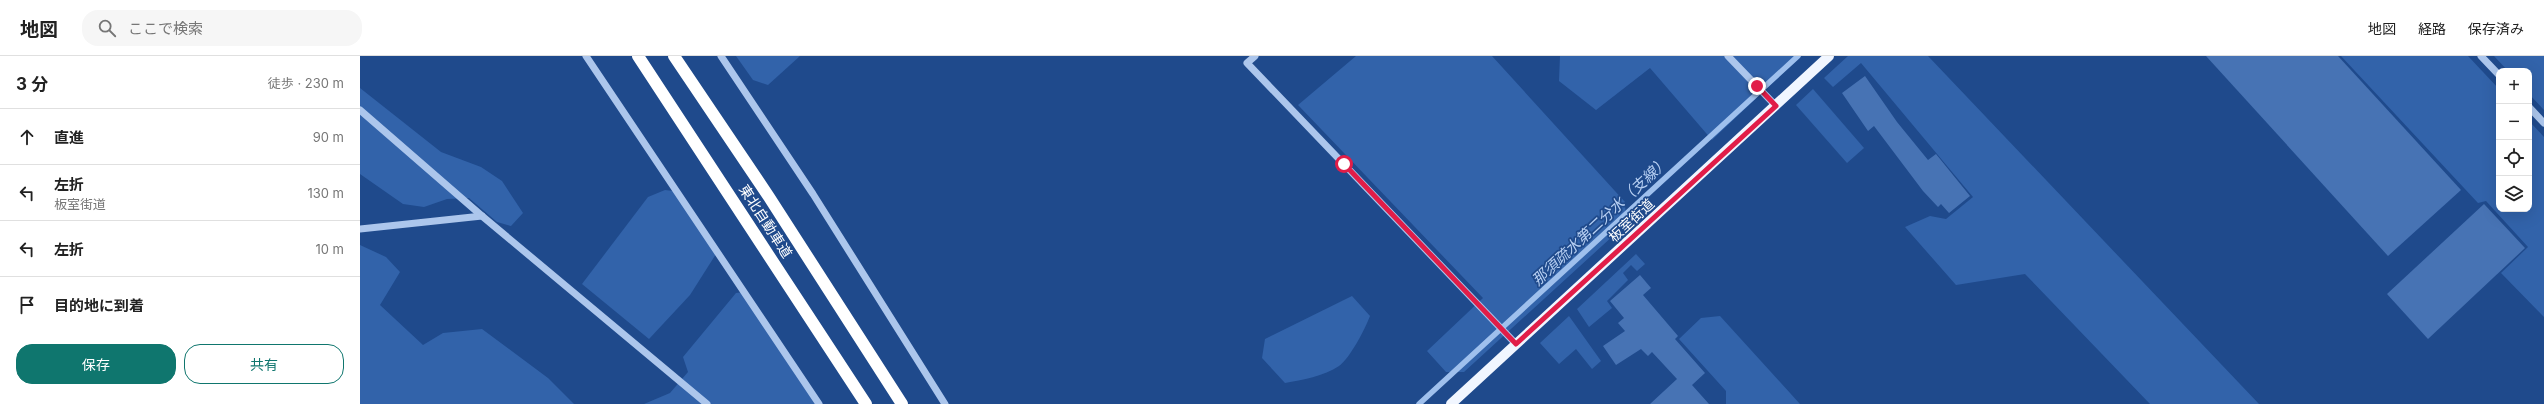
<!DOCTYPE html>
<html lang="ja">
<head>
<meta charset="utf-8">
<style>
	body { margin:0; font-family:Inter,"Noto Sans JP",sans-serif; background:#f6f6f6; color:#222 }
	.controls { position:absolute; right:12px; top:12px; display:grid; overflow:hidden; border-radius:8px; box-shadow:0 4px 16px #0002 }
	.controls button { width:36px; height:36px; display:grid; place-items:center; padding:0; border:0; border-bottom:1px solid #e0e0e0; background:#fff; color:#222; font:20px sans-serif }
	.stop { position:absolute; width:12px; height:12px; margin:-9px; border:3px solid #e11d48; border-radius:50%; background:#fff }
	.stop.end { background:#e11d48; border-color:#fff; box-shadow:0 1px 4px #0008 }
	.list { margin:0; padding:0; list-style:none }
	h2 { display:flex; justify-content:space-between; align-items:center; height:52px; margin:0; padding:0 16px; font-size:17px }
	h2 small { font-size:13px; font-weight:400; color:#767676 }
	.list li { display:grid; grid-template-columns:26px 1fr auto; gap:12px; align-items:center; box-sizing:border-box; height:56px; padding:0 16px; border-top:1px solid #e0e0e0 }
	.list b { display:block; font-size:15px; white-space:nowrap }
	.list p { margin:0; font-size:13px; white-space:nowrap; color:#767676 }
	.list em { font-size:13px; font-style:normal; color:#767676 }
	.actions { display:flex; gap:8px; padding:12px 16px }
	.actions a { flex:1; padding:9px 0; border:1px solid #0f766e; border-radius:16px; text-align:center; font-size:14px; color:#0f766e }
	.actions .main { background:#0f766e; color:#fff }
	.icon { flex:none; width:22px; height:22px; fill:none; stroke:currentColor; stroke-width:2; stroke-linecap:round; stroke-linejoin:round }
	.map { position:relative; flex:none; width:2184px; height:348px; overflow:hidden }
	header { display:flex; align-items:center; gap:24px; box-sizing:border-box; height:56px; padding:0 20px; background:#fff; border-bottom:1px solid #e0e0e0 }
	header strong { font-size:19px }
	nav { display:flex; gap:22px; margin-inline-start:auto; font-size:14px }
	.search { width:280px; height:36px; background:#f6f6f6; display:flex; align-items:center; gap:10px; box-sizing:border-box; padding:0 14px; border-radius:16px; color:#767676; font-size:15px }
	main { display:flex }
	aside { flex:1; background:#fff }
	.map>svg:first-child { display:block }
</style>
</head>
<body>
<header>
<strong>地図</strong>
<div class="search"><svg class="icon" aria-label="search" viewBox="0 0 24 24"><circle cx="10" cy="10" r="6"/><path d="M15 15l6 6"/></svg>ここで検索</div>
<nav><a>地図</a><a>経路</a><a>保存済み</a></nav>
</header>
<main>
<aside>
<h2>3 分<small>徒歩 · 230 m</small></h2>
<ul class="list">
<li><svg class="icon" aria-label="ahead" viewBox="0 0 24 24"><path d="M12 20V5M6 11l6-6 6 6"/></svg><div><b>直進</b></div><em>90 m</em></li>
<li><svg class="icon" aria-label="left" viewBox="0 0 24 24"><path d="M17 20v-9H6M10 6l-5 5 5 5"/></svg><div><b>左折</b><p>板室街道</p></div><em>130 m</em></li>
<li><svg class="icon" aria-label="left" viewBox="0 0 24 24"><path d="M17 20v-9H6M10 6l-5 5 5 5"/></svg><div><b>左折</b></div><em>10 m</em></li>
<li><svg class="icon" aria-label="arrive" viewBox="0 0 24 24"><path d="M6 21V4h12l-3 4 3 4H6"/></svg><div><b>目的地に到着</b></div></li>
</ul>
<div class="actions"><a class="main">保存</a><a>共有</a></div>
</aside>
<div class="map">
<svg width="2184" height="348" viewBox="0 0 2184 348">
	<rect width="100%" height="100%" fill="#1f4a8c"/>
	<g fill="#3263aa">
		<polygon points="376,0 440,0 408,29 393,24"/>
		<polygon points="996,0 1132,0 1265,146 1266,168 1104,316 1086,316 1067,295 1123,242 938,49"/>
		<polygon points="1200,0 1441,0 1352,84 1290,12 1236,54 1199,25"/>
		<polygon points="1488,0 1568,0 1899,348 1790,348 1665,218 1596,229 1545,171 1570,160 1586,163 1613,141 1501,7 1473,31 1464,22"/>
		<polygon points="1981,0 2108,0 2139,33 2139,153 2169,153 2169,65 2184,81 2184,261 2141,217 2168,191 2126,145 2118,147"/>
		<polygon points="2134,0 2184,0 2184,54 2169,38 2169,15 2148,15"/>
		<polygon points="0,32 81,96 121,111 142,125 163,157 151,170 137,166 109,142 87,143 64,151 43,148 0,118"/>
		<polygon points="1453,33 1504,92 1487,107 1436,49"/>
		<polygon points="305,134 313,135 356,198 330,239 289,283 222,228 288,141"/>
		<polygon points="0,189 26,201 40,216 20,249 63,289 83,277 122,273 188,322 214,348 0,348"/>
		<polygon points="1276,198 1285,208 1277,215 1271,209 1263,217 1268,224 1247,245 1252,252 1229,271 1217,253"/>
		<polygon points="384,236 459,348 284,348 310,337 328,316 323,301 376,237"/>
		<path d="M992,240L1010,260C1005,273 990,302 979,310C964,320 942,324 925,327L902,302L905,283Z"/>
		<polygon points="1209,260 1241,305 1232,313 1216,293 1199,308 1180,287"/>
		<polygon points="1360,260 1440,348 1366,348 1366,335 1319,283 1341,262"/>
	</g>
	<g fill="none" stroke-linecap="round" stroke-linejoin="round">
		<polyline stroke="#9fc0ed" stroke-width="5.5" points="1059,348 1438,0"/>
	</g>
	<g fill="#4773b4">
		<polygon points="1846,0 1978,0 2101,134 2028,200"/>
		<polygon points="1505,20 1537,66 1568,104 1576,98 1610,140 1589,157 1581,148 1578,151 1563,135 1514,70 1508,75 1482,37"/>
		<polygon points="2124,148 2165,192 2068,283 2027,238"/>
		<polygon points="1280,219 1291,232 1283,239 1318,280 1315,283 1345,317 1332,329 1349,348 1290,348 1317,323 1292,296 1288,300 1281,293 1256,309 1243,290 1265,275 1258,267 1264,262 1250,245"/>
	</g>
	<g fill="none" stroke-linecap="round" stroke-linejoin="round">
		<g stroke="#acc6ec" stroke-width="7">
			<polyline points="226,0 459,348"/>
			<polyline points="361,0 453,138 585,348"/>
			<polyline points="895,0 887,7 1156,288"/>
			<polyline points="1368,0 1416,50"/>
			<polyline points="2121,0 2139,19"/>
			<polyline points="2169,51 2184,67"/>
			<polyline points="0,54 122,160 347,348"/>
			<polyline points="0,173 122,160"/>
		</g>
		<polyline stroke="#f1f6ff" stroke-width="10" points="1091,348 1469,0"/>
		<g stroke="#fff" stroke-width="12">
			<polyline points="278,0 506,348"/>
			<polyline points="314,0 409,141 542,348"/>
		</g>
	</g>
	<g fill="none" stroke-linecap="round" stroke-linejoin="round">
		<polyline stroke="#e11d48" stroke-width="5" points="984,108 1156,288 1416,50 1397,30"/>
	</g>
	<g text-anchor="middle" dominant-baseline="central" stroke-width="3.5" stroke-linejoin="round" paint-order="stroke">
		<g font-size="14" fill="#fff" stroke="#1f4a8c">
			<text transform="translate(1271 164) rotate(-43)">板室街道</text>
			<text transform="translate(406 165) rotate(57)">東北自動車道</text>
		</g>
		<g font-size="15" font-style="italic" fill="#b8d0f3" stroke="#1f4a8c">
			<text transform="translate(1240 165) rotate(-43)">那須疏水第二分水（支線）</text>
		</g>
	</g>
</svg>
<div class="controls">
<button>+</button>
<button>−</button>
<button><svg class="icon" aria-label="locate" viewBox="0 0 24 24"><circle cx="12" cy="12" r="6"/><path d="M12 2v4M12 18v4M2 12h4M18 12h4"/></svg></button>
<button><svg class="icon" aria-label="layers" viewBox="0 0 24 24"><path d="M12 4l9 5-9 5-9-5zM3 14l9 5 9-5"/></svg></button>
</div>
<div class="stop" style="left:984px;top:108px"></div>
<div class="stop end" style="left:1397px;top:30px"></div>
</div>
</main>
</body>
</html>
